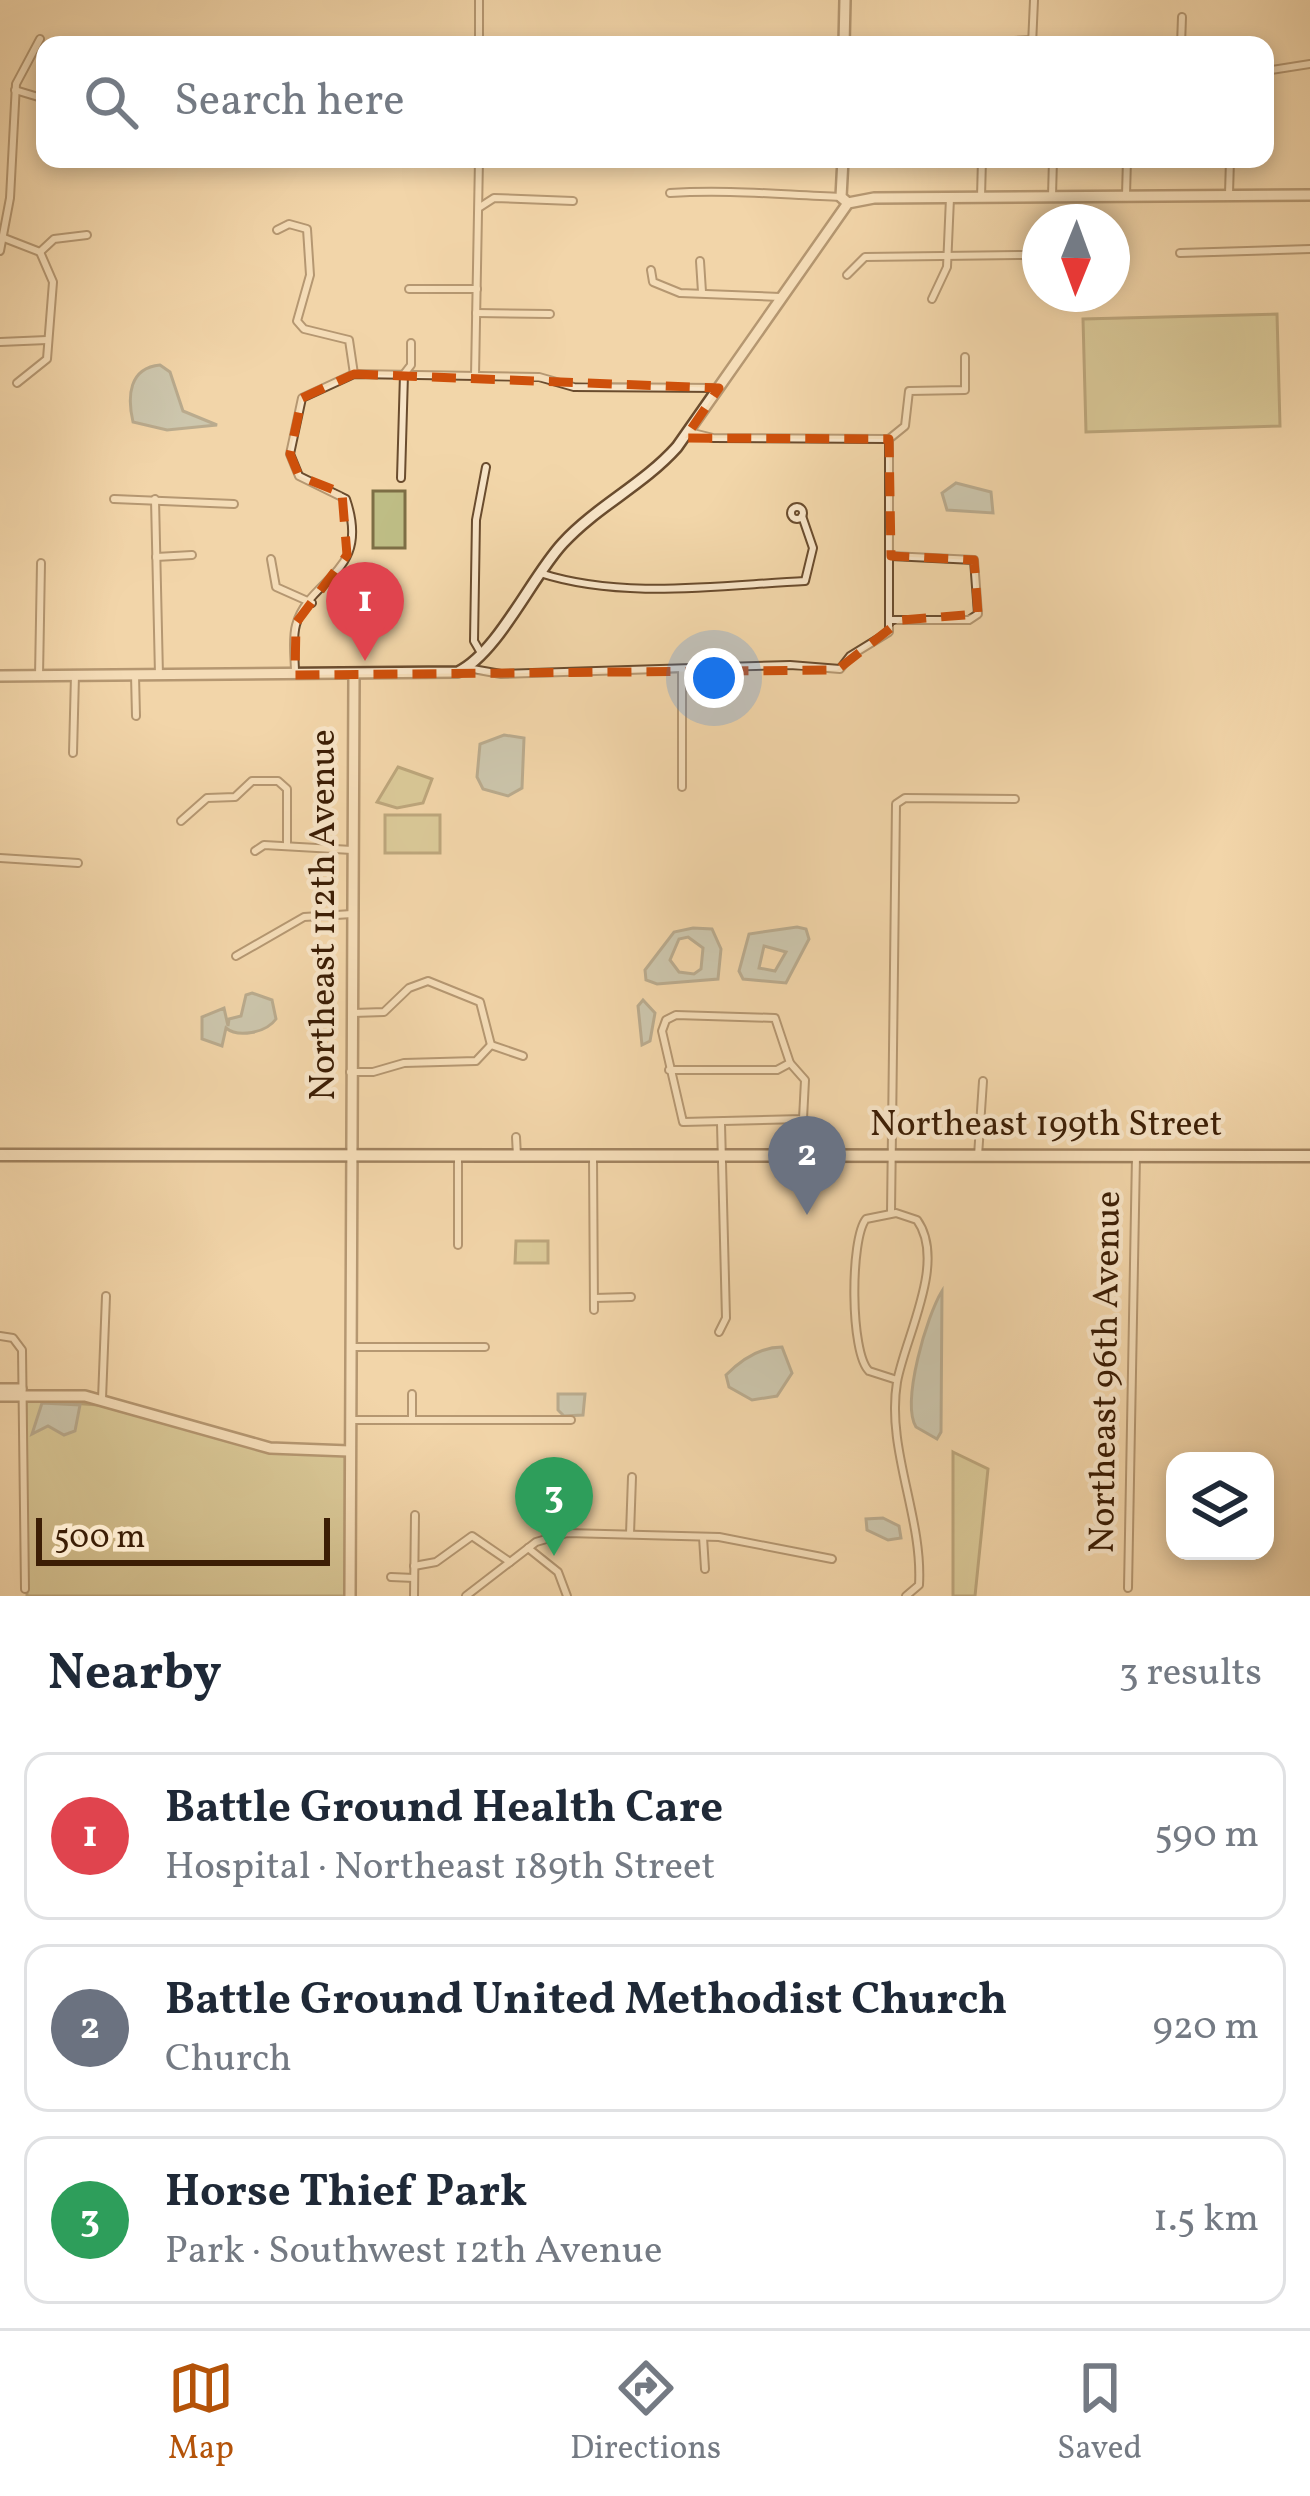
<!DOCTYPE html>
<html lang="en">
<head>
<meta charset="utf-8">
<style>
	body { margin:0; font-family:Vollkorn,serif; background:#f6f6f7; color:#1f2937 }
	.controls { position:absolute; right:36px; bottom:36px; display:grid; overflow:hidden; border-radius:24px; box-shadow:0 6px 18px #0003 }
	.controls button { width:108px; height:108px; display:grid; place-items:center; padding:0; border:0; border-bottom:3px solid #e0e1e3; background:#fff; color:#1f2937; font:60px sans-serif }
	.compass { position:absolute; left:1022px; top:204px; width:108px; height:108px; border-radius:50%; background:#fff; box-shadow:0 6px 18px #0003; rotate:181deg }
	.scale { position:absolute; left:36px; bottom:30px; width:294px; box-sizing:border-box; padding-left:12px; border:6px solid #3c1e05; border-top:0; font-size:33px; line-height:42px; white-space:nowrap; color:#3c1e05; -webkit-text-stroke:9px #f7e4c7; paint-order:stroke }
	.you { position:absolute; left:714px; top:678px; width:42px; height:42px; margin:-30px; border:9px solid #fff; border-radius:50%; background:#1a73e8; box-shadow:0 0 0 18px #1a73e833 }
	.badge { display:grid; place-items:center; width:78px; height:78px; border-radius:50%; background:#b45309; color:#fff; font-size:39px; font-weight:700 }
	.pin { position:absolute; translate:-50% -99px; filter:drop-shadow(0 3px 6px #0008) }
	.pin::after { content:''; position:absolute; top:63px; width:42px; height:36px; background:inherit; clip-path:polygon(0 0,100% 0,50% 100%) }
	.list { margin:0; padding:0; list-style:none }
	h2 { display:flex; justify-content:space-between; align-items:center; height:156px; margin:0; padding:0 48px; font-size:51px }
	h2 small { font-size:39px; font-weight:400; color:#747a83 }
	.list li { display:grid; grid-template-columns:78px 1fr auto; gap:36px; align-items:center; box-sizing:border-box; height:168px; margin:0 24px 24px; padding:0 24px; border:3px solid #e0e1e3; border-radius:24px }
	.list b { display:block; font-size:45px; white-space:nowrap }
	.list p { margin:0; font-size:39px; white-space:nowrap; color:#747a83 }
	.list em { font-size:39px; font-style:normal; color:#747a83 }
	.icon { flex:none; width:66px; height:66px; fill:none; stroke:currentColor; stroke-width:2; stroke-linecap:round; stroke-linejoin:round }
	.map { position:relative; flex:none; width:1310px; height:1596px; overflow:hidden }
	.search { position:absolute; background:#fff; box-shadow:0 6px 18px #0003; left:36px; right:36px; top:36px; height:132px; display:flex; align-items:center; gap:30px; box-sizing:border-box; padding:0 42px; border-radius:24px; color:#747a83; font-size:45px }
	.sheet { height:732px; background:#fff }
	nav { display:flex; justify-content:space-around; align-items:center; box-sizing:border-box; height:168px; border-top:3px solid #e0e1e3; background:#fff; font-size:33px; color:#747a83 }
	nav a { display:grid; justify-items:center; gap:6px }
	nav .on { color:#b45309 }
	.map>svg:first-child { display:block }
</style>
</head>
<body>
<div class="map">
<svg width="1310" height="1596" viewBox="0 0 1310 1596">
	<rect width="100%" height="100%" fill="#f2d6a9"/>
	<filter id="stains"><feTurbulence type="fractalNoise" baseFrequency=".00167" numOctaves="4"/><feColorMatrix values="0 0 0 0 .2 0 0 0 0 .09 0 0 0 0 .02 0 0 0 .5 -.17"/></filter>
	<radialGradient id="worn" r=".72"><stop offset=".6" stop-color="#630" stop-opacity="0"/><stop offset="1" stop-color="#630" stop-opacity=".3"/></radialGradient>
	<g fill="#bebd85" stroke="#7d6e45" stroke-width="3">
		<polygon points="1277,314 1280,426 1086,432 1083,319"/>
		<rect x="373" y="491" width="32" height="57"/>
		<polygon points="398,767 432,779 423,803 397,808 377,802"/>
		<rect x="385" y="815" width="55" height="38"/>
		<polygon points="516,1241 548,1241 548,1263 515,1263"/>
		<polygon points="26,1400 99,1405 272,1453 341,1453 345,1457 345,1596 27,1596"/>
		<polygon points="953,1452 988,1469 975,1596 953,1596"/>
	</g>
	<g fill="#9fb6b3" stroke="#77796d" stroke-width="3" fill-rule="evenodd">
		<path d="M160,365L170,372L183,411L217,425L167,430L133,422C127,396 129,368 160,365Z"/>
		<polygon points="956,483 991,492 993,513 947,510 942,493"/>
		<polygon points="504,735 524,738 522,788 508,796 483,789 477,777 480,744"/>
		<path d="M797,927L806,929L809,939L786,983L743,979L739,971L749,934ZM764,946L786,952L775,971L759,968Z"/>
		<path d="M693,928L712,929L721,949L718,979L657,984L646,980L645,970L674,932ZM688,937L703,948L701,969L694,974L679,972L670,960L679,939Z"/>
		<path d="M252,993L272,1000L276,1019C266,1033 238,1038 226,1028L222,1046L202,1039V1017L224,1008L228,1026L229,1019L241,1016L246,995Z"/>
		<polygon points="643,1000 655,1013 650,1041 642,1045 638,1006"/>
		<path d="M942,1291L941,1432L937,1439L916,1427C901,1402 927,1315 942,1291Z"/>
		<path d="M782,1347L792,1373L777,1396L752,1400L729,1387L726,1375C742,1359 760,1347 782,1347Z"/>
		<polygon points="558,1394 585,1394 583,1415 564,1416 558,1410"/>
		<polygon points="42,1403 80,1405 75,1431 64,1435 48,1426 32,1434"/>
		<polygon points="883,1518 899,1526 901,1538 888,1540 867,1530 866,1519"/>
	</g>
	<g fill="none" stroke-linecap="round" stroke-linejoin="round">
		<g stroke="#6a4c2e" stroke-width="10">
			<g id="minor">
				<polyline points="479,45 479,0"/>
				<polyline points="944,45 1031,40"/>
				<polyline points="1032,45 1034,0"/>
				<polyline points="1181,45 1182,17"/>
				<polyline points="1265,71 1310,64"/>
				<polyline points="15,90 45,99"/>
				<path d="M670,193C727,189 783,195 841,197"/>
				<polyline points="1229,194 1230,159"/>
				<polyline points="1126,195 1127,159"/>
				<polyline points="1052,196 1053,159"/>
				<polyline points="981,197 982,159"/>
				<polyline points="480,207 494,198 573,201"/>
				<polyline points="277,230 289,224 307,229 310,275 297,321 304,329 349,340 354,374"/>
				<polyline points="4,238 40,252"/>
				<polyline points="0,251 10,198 16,84 40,39"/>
				<polyline points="40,252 54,239 87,235"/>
				<polyline points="1180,253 1310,249"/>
				<polyline points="700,261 702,292"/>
				<polyline points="651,270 653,282 680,293 780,297"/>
				<polyline points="847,275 865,257 1024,255 1040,274"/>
				<polyline points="409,289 477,289"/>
				<polyline points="932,299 947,267 950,198"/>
				<polyline points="476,313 550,314"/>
				<polyline points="0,342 47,340"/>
				<polyline points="475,376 479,159"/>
				<polyline points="17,383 47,359 53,282 40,252"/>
				<polyline points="689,432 713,438 888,439"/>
				<polyline points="889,439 905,426 909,391 965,390 965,357"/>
				<polyline points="401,478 404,374 411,365 411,343"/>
				<polyline points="114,499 234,504"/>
				<polyline points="155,499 159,675"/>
				<circle cx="797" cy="513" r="6"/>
				<polyline points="156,557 192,555"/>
				<polyline points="271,559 276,587 312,603"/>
				<path d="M540,573C623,600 721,585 805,581L813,548L802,516"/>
				<polyline points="890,620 969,620 978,614 974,560 891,556"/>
				<polyline points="481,653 474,641 476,520 486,467"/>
				<polyline points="467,668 501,674 790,665 840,669 850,656 889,632 889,439"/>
				<path d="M295,673C295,658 292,639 296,625C309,577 372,575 346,499L299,476L290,454L302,398L354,374L539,377L574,387L719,388"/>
				<polyline points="135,675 136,716"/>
				<polyline points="39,676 41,563"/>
				<polyline points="73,753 75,675"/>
				<polyline points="682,787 682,669"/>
				<polyline points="181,821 207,798 235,797 252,781 278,781 287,789 287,845"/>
				<polyline points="255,851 264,845 352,850"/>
				<polyline points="0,858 78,863"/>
				<polyline points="236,956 304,917 352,914"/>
				<polyline points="353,1013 384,1012 409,988 428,981 480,1002 491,1045"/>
				<polygon points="676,1015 775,1018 790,1063 805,1080 803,1119 683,1122 662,1031 666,1020"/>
				<polyline points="491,1045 523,1056"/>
				<polyline points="669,1070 777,1070 790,1063"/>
				<polyline points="350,1072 373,1072 404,1063 476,1061 491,1045"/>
				<polyline points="516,1137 517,1156"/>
				<polyline points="458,1156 458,1245"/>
				<polyline points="978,1156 983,1081"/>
				<polyline points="593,1157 594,1310"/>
				<polyline points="891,1213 896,804 905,798 1015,799"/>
				<polyline points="594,1298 631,1297"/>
				<polyline points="719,1332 726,1318 721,1124"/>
				<polyline points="0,1336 13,1338 22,1350 25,1589"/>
				<polyline points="350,1347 485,1347"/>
				<path d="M897,1380L869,1371C850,1353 850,1239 866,1219L896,1213L917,1220C947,1262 905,1337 897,1382C886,1449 923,1517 919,1585L906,1596"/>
				<polyline points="102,1399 106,1296"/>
				<polyline points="352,1420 571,1420"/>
				<polyline points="412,1420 412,1394"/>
				<polyline points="630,1534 632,1477"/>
				<polyline points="703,1537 705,1569"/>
				<polyline points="528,1548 558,1572 567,1596"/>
				<polyline points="414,1566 436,1562 472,1536 510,1562"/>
				<polyline points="391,1577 414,1578"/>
				<polyline points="1128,1588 1136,1156"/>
				<polyline points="414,1596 415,1515"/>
				<polyline points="466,1596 536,1542 567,1533 719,1537 832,1559"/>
			</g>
		</g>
		<g stroke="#6a4c2e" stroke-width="14">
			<g id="tertiary">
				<polyline points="844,45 845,0"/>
				<polyline points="843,159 841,197 848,203"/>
				<path d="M0,676L458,672C498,653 532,576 563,543C597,506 643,485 677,447L848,203L874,198L1310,195"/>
				<polyline points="0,1389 21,1389"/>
				<polyline points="0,1396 85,1396 270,1448 349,1451"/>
				<polyline points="350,1596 354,675"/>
			</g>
		</g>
		<g stroke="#3c1e05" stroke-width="15">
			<polyline id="secondary" points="0,1155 1310,1156"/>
		</g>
		<use href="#minor" stroke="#f7e4c7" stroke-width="6"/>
		<use href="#tertiary" stroke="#f7e4c7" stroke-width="9"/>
		<use href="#secondary" stroke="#f7e4c7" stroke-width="10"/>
	</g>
	<path d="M0 0H1310V1596H0ZM354,374L719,388L685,438L889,439L891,556L974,560L978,614L901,620L837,670L295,675L296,623L347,555L342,493L299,476L290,454L302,398Z" fill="#f2d6a9" fill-opacity=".55" fill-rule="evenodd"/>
	<path fill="none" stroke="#ce500b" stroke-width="9" stroke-dasharray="24 15" stroke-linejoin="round" d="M354,374L719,388L685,438L889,439L891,556L974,560L978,614L901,620L837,670L295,675L296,623L347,555L342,493L299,476L290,454L302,398Z"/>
	<g text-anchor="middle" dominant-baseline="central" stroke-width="9" stroke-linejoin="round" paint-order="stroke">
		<g font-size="36" fill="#3c1e05" stroke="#f7e4c7">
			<text transform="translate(325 915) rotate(-90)">Northeast 112th Avenue</text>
			<text x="1046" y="1126">Northeast 199th Street</text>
			<text transform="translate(1107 1372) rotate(-89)">Northeast 96th Avenue</text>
		</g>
	</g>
	<rect width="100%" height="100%" filter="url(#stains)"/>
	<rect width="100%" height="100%" fill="url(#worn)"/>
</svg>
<div class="controls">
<button><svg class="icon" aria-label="layers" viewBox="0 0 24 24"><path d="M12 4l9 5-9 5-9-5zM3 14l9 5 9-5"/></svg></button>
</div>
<svg class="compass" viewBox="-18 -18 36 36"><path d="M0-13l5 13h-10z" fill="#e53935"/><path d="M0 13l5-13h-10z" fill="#747a83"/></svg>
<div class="scale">500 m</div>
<div class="you"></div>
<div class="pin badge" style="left:365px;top:661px;background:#e0444e">1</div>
<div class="pin badge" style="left:807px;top:1215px;background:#6b7280">2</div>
<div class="pin badge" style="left:554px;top:1556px;background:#2e9e5b">3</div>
<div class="search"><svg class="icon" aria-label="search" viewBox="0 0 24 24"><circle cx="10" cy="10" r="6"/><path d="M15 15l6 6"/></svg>Search here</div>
</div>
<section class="sheet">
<h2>Nearby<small>3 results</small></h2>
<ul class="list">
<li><span class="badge" style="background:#e0444e">1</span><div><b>Battle Ground Health Care</b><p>Hospital · Northeast 189th Street</p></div><em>590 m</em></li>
<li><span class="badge" style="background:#6b7280">2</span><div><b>Battle Ground United Methodist Church</b><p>Church</p></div><em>920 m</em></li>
<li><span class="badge" style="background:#2e9e5b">3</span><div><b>Horse Thief Park</b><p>Park · Southwest 12th Avenue</p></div><em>1.5 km</em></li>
</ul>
</section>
<nav>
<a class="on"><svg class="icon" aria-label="map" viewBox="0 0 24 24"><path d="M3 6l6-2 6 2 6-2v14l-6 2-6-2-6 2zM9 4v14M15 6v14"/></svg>Map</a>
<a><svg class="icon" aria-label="directions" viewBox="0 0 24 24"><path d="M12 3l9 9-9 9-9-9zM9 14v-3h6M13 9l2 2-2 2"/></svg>Directions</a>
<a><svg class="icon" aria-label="saved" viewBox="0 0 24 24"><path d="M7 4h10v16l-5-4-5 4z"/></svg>Saved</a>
</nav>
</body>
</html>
